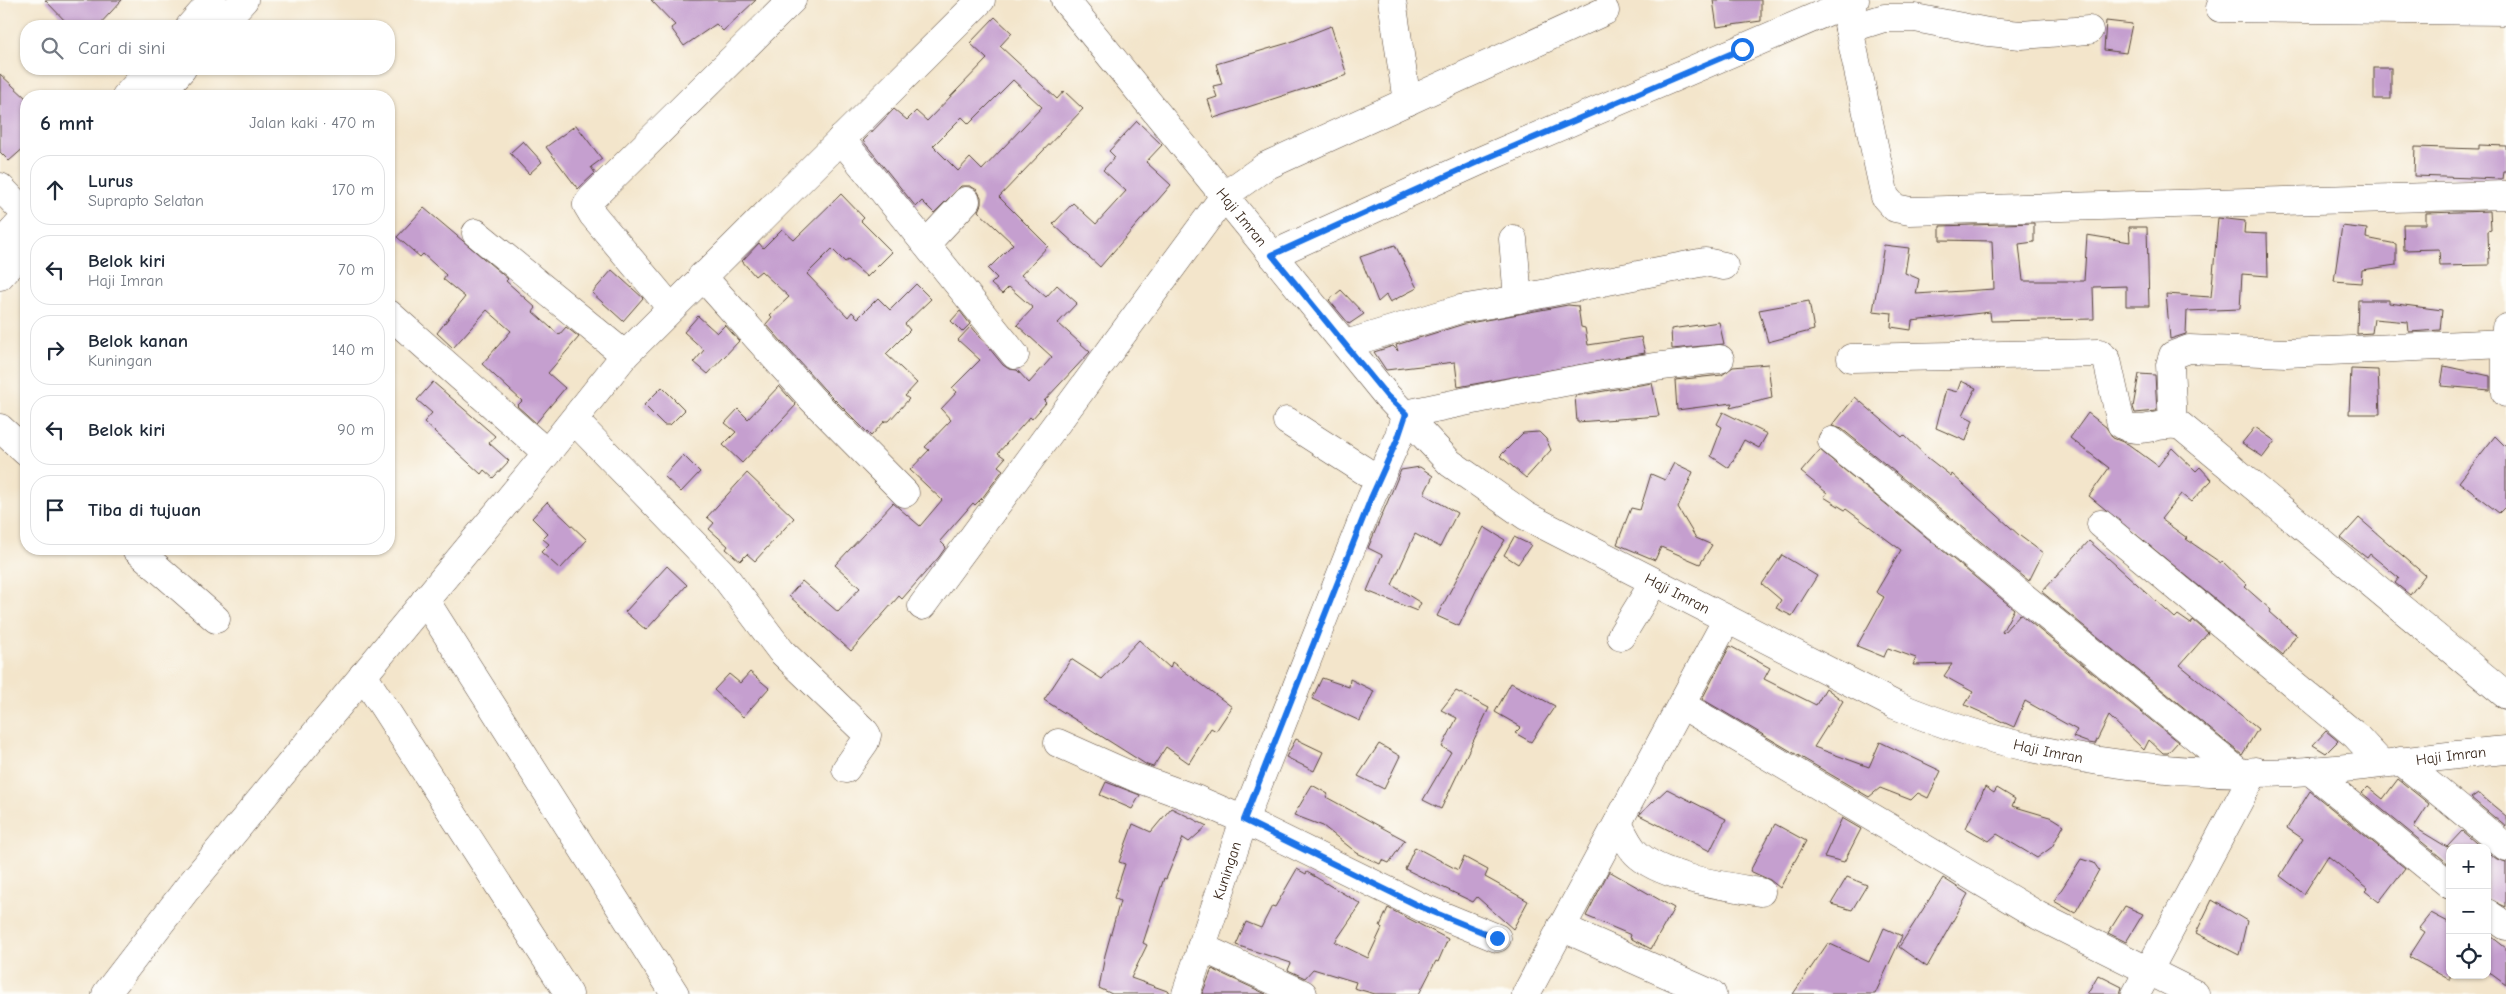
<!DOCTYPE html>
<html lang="id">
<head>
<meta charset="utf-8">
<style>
	body { margin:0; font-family:"Comic Neue",sans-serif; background:#f6f6f7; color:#1f2937 }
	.controls { position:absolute; right:15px; bottom:15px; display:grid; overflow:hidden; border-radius:10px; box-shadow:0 1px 4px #0004 }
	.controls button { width:45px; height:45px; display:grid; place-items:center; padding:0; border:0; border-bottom:1px solid #e0e1e3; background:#fff; color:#1f2937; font:25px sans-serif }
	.stop { position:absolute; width:15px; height:15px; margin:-11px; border:4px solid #1a73e8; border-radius:50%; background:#fff }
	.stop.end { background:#1a73e8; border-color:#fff; box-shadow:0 1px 5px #0008 }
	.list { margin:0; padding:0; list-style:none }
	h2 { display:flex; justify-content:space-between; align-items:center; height:65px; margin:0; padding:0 20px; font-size:21px }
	h2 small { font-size:16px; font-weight:400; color:#747a83 }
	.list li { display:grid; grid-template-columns:32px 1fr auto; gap:15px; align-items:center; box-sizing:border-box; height:70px; margin:0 10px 10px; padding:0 10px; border:1px solid #e0e1e3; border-radius:20px }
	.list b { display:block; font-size:19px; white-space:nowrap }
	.list p { margin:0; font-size:16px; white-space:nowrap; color:#747a83 }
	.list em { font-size:16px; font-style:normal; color:#747a83 }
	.icon { flex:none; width:28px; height:28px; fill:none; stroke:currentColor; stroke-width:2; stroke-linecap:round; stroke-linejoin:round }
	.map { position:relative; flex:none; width:2506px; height:994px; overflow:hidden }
	.search { position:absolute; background:#fff; box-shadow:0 1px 4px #0004; left:20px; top:20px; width:375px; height:55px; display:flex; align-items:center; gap:12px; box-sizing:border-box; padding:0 18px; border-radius:20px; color:#747a83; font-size:19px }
	.panel { position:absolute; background:#fff; box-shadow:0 1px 4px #0004; left:20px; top:90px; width:375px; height:465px; border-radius:20px }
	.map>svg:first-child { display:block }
</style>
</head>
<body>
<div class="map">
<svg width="2506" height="994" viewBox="0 0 2506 994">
	<rect width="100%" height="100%" fill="#fdfcf7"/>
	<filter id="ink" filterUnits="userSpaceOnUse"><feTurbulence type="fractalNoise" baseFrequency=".02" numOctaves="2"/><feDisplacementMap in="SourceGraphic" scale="10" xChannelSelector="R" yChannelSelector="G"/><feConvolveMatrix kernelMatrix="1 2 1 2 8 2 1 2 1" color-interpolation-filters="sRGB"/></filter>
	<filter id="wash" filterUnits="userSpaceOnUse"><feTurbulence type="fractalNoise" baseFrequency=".0096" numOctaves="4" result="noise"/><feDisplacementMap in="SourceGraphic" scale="20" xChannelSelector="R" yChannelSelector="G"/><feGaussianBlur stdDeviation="1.12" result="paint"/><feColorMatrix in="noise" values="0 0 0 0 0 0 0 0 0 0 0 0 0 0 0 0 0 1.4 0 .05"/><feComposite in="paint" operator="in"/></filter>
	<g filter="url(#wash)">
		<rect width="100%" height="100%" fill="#f3e5cb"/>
		<g id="blocks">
			<g fill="#c59fcf" fill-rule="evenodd">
				<polygon points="45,0 122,0 98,26 70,26"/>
				<polygon points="651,0 756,0 723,31 716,24 684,46 671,28 675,25"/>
				<polygon points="1713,0 1761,0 1761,21 1717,27"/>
				<path d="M995,17L1012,33L1000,46L1057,99L1064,91L1083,109L999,197L1048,246L1021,275L1046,297L1057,285L1077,303L1058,323L1090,352L1044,401L1046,403L1032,419L1030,417L998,453L1005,458L998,466L1003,470L983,497L975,505L973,503L940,541L946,547L939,557L902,599L899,596L851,651L789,596L802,581L838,612L860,588L835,565L893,503L920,526L942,500L910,470L929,450L925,447L951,420L941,409L957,392L952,388L980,360L958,340L971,326L1003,365L1009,369L1017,370L1029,383L1052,357L1017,325L1033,308L1009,287L1002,294L991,284L997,278L988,269L1013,244L978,211L981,204V197L977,190L970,186H961L934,213L922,201L916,207L863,141L894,109L907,120L916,111L927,121L987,59L970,43ZM1013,80L1042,107L982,170L970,158L958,171L933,146L962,117L969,124Z"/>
				<polygon points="2106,21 2132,24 2126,53 2104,50"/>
				<polygon points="1331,26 1347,75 1214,118 1208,100 1217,97 1213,86 1222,84 1216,64 1288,43"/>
				<rect x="2374" y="68" width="17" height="31"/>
				<polygon points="0,74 26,98 26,146 9,161 0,152"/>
				<polygon points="1137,121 1162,145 1146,162 1171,185 1100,267 1053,224 1073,203 1096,224 1126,191 1103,170 1115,157 1109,151"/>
				<polygon points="576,125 602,159 591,167 595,173 578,189 546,147"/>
				<polygon points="523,141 542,162 529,174 510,153"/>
				<polygon points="2479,145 2506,146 2506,171 2503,171 2502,179 2414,176 2415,147 2479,149"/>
				<polygon points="841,194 864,218 861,221 892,252 867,277 848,260 845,262 832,249 807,274 848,317 852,312 858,318 878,298 890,310 916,284 931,299 905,324 910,330 886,354 917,383 905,396 909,399 889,421 885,421 871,436 823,388 766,324 772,317 770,315 789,297 761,271 755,276 742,261 759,243 763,248 782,229 794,240"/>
				<polygon points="424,208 508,279 506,281 536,308 533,312 559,335 566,327 579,337 548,373 565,388 536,423 517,406 522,401 482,364 511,331 487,310 453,348 437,333 465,297 443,279 446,275 423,254 420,257 397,237"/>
				<polygon points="2490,211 2491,230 2488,231 2489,265 2440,266 2439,249 2404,250 2403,224 2426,224 2426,213"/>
				<polygon points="2218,218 2245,221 2244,233 2267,234 2268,276 2242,274 2240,309 2187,311 2186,334 2170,339 2166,294 2211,297"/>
				<polygon points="2034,223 2034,242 2019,244 2023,281 2084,281 2087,235 2130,242 2129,227 2147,227 2149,306 2126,306 2126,286 2093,287 2094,319 1991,321 1990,312 1912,321 1911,330 1891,327 1892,313 1873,311 1884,245 1909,248 1905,273 1919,279 1916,294 1994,289 1992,241 1940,240 1940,226"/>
				<polygon points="2342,226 2367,229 2366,238 2396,244 2396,265 2362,270 2361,283 2334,281"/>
				<polygon points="1395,245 1417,288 1390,302 1386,295 1378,302 1360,257"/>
				<polygon points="612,270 643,298 623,321 592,293"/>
				<polygon points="1341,290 1364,314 1349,324 1329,300"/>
				<polygon points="2358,300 2389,300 2389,303 2442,310 2440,330 2409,332 2408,322 2374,319 2372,333 2357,334"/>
				<polygon points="1809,301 1814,330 1768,342 1759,310"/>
				<polygon points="1568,305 1578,306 1581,327 1585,328 1588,345 1641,337 1645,353 1458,387 1455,362 1386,370 1374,352 1393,346 1398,351 1396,345 1464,324"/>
				<polygon points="960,311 970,324 962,332 951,321"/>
				<polygon points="698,316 717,333 725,325 739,341 708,374 694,362 704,350 684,332"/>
				<polygon points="1719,322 1724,344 1672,349 1671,329"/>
				<polygon points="1768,364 1772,398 1730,408 1732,403 1677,410 1675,380 1722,375 1733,367"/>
				<polygon points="2444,366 2490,376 2490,390 2441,386"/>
				<polygon points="2351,369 2378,370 2380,414 2349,414"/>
				<polygon points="2139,374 2155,375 2157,411 2135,413 2133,407"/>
				<polygon points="1961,381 1976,388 1963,415 1973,420 1966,441 1936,428 1946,389 1957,392"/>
				<polygon points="433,382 495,436 489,443 509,461 493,478 484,470 481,474 424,422 432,413 417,400"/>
				<polygon points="1652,383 1659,416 1577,422 1575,396"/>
				<polygon points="779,386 796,405 742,463 723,445 736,432 725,423 738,409 748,419"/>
				<polygon points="662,387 685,410 670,425 664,425 644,405"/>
				<polygon points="1855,397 1902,437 1904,435 1928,458 1951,476 1952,474 2020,536 2043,553 2029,581 1842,429 1832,426"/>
				<polygon points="1723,412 1767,434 1759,448 1744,440 1729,468 1711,456 1722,427 1717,424"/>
				<polygon points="2088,413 2106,427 2113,438 2128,444 2158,466 2172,448 2196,471 2200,467 2212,480 2191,502 2181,494 2161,519 2187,538 2186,539 2221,563 2222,561 2247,585 2245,587 2271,610 2270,612 2296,635 2283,655 2089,496 2109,468 2070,438"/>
				<polygon points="2255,427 2275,441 2263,457 2242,443"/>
				<polygon points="1539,432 1546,439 1551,450 1526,478 1500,456 1523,433"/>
				<polygon points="2495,436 2506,447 2506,506 2499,513 2459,482"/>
				<polygon points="1820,450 2014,609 2002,632 2003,633 2020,614 2178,742 2168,753 2163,753 2149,740 2144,750 2109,716 2095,744 2089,743 2073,737 2077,730 2025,701 2014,727 1965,705 1973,692 1944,676 1952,664 1913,665 1916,658 1888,648 1884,657 1857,646 1884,597 1876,592 1901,550 1846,509 1845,510 1824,497 1827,493 1801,472"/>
				<polygon points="683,455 700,472 681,492 664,476"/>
				<polygon points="1674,463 1693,472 1678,508 1696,538 1712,545 1700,564 1661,547 1655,560 1617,544 1631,508 1640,510 1651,474 1665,480"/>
				<polygon points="1420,467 1433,476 1424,494 1457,513 1440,547 1415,534 1392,585 1421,603 1417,611 1367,591 1382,555 1368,548 1401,470"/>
				<polygon points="747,473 794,518 755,561 747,554 740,561 726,549 728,546 709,529 714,523 707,517"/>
				<polygon points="547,502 587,540 560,569 541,552 549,544 543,539 548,534 532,518"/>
				<polygon points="2359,518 2425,575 2410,595 2395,583 2399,578 2370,554 2367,558 2341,538"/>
				<polygon points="1484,527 1505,540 1485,572 1459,626 1437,616"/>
				<polygon points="1514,537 1531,545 1518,564 1504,555"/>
				<polygon points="2089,541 2175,618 2178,615 2191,624 2193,620 2208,633 2180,665 2258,729 2242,755 2042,592"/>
				<polygon points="1782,555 1817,576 1792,616 1776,608 1781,600 1762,584"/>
				<polygon points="667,566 687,585 646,630 625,612"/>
				<polygon points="1139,640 1170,668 1172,662 1232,707 1216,731 1211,728 1189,763 1166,747 1153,767 1147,765 1044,700 1071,659 1102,679"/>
				<polygon points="1730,646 1770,668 1764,679 1816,705 1826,688 1843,701 1814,747 1869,767 1880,742 1941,771 1928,798 1918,793 1911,800 1880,788 1869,797 1702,699"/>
				<polygon points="750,672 769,688 743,717 714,690 729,674 740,683"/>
				<polygon points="1322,678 1349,687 1350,679 1374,691 1360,721 1312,699"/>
				<polygon points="1511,683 1555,706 1531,742 1515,733 1521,727 1495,712"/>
				<polygon points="1456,691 1489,708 1441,809 1423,800 1451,752 1442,747 1457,718 1441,710"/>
				<polygon points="2326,731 2338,741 2326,753 2313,745"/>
				<polygon points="1296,739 1323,752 1314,771 1286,757"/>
				<polygon points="1379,744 1400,756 1384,789 1358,776"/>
				<polygon points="2398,779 2429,804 2414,827 2447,847 2462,831 2482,848 2448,848 2450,865 2362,793 2368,787 2383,799"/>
				<polygon points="1106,782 1140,795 1132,809 1100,795"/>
				<polygon points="1312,785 1328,794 1326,797 1405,840 1389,863 1382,860 1380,864 1357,853 1323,826 1294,815"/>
				<polygon points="1985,787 1994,793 1997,788 2015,799 2012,806 2053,818 2064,825 2052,847 2037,858 1997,834 1989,841 1966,828"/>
				<polygon points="1667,789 1726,819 1710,851 1639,815"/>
				<polygon points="2310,791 2405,868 2379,902 2365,891 2368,888 2328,856 2304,894 2280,876 2303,839 2287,828"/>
				<polygon points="2478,793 2506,816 2506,827 2471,798"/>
				<polygon points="1171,808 1207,826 1189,842 1183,838 1166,879 1164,878 1143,943 1147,945 1131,978 1170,992 1170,994 1112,994 1099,988 1105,955 1120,901 1114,898 1125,864 1119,862 1133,824 1151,832"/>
				<polygon points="1842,818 1861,829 1844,862 1824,857"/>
				<polygon points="1775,824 1806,841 1780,888 1770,880 1750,871"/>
				<polygon points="1415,847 1458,870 1464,857 1488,870 1485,877 1528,901 1513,929 1477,897 1473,902 1405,869"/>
				<polygon points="2487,852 2497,859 2506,862 2506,907 2487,898"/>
				<polygon points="2081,859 2094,863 2099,870 2075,913 2054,901"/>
				<polygon points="1297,869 1306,874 1307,872 1361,904 1335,942 1368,958 1382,928 1380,926 1388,908 1448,939 1438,962 1436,961 1419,994 1375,994 1354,988 1356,982 1313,969 1305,978 1288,970 1291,963 1236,945 1246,922 1261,928 1272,906 1275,907"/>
				<polygon points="1609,871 1674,908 1651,949 1630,938 1631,935 1586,916"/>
				<polygon points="1847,877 1867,885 1852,910 1831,904"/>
				<polygon points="1943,878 1968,894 1927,967 1899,947"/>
				<polygon points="2212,900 2247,921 2239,955 2196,933"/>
				<polygon points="2125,906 2143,914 2126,942 2108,933"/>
				<polygon points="2431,913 2450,923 2450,980 2409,957 2425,932 2419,928"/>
				<polygon points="1884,928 1902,936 1875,994 1793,994 1828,943 1869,962"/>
				<polygon points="2487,933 2506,948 2506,985 2487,971"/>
				<polygon points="1212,969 1266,994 1202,994"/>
				<polygon points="2098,975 2122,987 2120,994 2087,994"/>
			</g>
		</g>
	</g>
	<g filter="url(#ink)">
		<use href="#blocks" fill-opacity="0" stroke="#574638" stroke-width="1"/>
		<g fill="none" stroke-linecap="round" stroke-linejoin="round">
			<g stroke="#574638" stroke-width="29">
				<g id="minor">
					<path id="s1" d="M1065,0L1387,396L1450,463L1526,516L1895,705C2018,757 2177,780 2310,771C2376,767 2441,755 2506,750"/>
					<polyline points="1392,0 1407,102"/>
					<polyline points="1844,5 1885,197 1895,208 1910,211 2506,195"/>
					<polyline points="2220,8 2506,11"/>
					<polyline points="190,26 213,0"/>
					<polyline points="220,26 244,0"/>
					<polyline points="1849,29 1884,18 1915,18 1988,32 2021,35 2089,30"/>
					<polyline points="126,96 151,69"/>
					<polyline points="158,96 182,69"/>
					<polyline points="841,139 1015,355"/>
					<polyline points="0,187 26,214"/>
					<polyline points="476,233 625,355"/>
					<polyline points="1513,239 1518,299"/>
					<polyline points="926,244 966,201"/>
					<polyline points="0,245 26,217"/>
					<polyline points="1272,255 1482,160 1855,0"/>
					<polyline points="0,276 26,246"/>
					<polyline points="702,276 812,399 905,493"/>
					<polyline points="671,308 593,215 587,205 592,198 792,0"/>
					<polyline points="389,314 547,453"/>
					<polyline points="2506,328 2506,393"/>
					<polyline points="1346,344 1460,309 1497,303 1694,264 1705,262 1724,266"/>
					<path d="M1851,358L2099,353L2107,360L2121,424C2138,437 2161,420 2181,426L2506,695"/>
					<polyline points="574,420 722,573 781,651 865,732 867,735 865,742 846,769"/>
					<polyline points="1287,421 1379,480"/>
					<polyline points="2173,424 2170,365 2173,355 2189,349 2286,353 2505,343"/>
					<polyline points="0,428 26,452"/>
					<polyline points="1832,441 2239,772"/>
					<polyline points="2101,524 2355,735 2381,763"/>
					<polyline points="136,549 216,619"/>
					<polyline points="425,600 675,994"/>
					<polyline points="922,606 1225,195 1266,166 1605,11"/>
					<polyline points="1621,636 1654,582"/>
					<polyline points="363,675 569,994"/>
					<polyline points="1682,705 2039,916 2195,994"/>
					<polyline points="1058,743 1132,776 1198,800 1244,820 1421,907 1497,938"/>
					<polyline points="2401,761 2506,847"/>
					<polyline points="2310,771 2450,885"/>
					<path d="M1618,823C1623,833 1628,845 1636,853C1661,878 1726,886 1761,892"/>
					<polyline points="2487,913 2506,926"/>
					<polyline points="1561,927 1712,994"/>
					<polyline points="1201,947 1303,994"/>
					<polyline points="106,994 186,890 547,453 625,355 981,0"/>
					<path id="s2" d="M1186,994L1244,820L1371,498L1398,438L1406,414C1510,392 1614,370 1720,359"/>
					<polyline points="1526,994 1727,619"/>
					<polyline points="2136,994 2255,771"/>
				</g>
			</g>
			<use href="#minor" stroke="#fff" stroke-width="28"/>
		</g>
	</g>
	<g fill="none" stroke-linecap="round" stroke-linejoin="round" filter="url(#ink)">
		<polyline stroke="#1a73e8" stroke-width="6" points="1497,938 1421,907 1244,820 1371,498 1398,438 1406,414 1387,396 1272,255 1482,160 1742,49"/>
	</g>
	<g text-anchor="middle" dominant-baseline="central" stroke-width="4" stroke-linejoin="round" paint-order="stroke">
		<g font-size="15" fill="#3b2a1e" stroke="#fdfcf7">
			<text stroke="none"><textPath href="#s1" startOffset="280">Haji Imran</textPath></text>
			<text stroke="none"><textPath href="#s1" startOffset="865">Haji Imran</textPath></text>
			<text stroke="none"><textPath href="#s1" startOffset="1270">Haji Imran</textPath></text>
			<text stroke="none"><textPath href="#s1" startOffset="1675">Haji Imran</textPath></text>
			<text stroke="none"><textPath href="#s2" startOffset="130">Kuningan</textPath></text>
		</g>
	</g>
</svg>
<div class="controls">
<button>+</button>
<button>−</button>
<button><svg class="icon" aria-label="locate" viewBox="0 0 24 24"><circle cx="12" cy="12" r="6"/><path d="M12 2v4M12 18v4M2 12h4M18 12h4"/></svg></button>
</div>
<div class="stop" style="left:1742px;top:49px"></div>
<div class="stop end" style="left:1497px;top:938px"></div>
<div class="search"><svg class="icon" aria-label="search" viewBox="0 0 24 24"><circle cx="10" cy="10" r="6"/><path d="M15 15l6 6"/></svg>Cari di sini</div>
<section class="panel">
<h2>6 mnt<small>Jalan kaki · 470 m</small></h2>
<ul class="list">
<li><svg class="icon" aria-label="ahead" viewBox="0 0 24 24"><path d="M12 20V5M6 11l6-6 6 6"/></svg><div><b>Lurus</b><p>Suprapto Selatan</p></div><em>170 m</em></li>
<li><svg class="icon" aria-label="left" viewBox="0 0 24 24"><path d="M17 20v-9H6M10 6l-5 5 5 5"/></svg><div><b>Belok kiri</b><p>Haji Imran</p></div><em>70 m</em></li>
<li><svg class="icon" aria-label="right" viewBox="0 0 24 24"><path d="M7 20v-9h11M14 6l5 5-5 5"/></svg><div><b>Belok kanan</b><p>Kuningan</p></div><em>140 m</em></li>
<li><svg class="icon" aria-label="left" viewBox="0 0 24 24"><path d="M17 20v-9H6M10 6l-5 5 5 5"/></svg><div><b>Belok kiri</b></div><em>90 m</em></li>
<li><svg class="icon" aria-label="arrive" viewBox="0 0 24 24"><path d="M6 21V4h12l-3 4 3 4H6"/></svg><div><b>Tiba di tujuan</b></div></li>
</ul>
</section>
</div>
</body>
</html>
